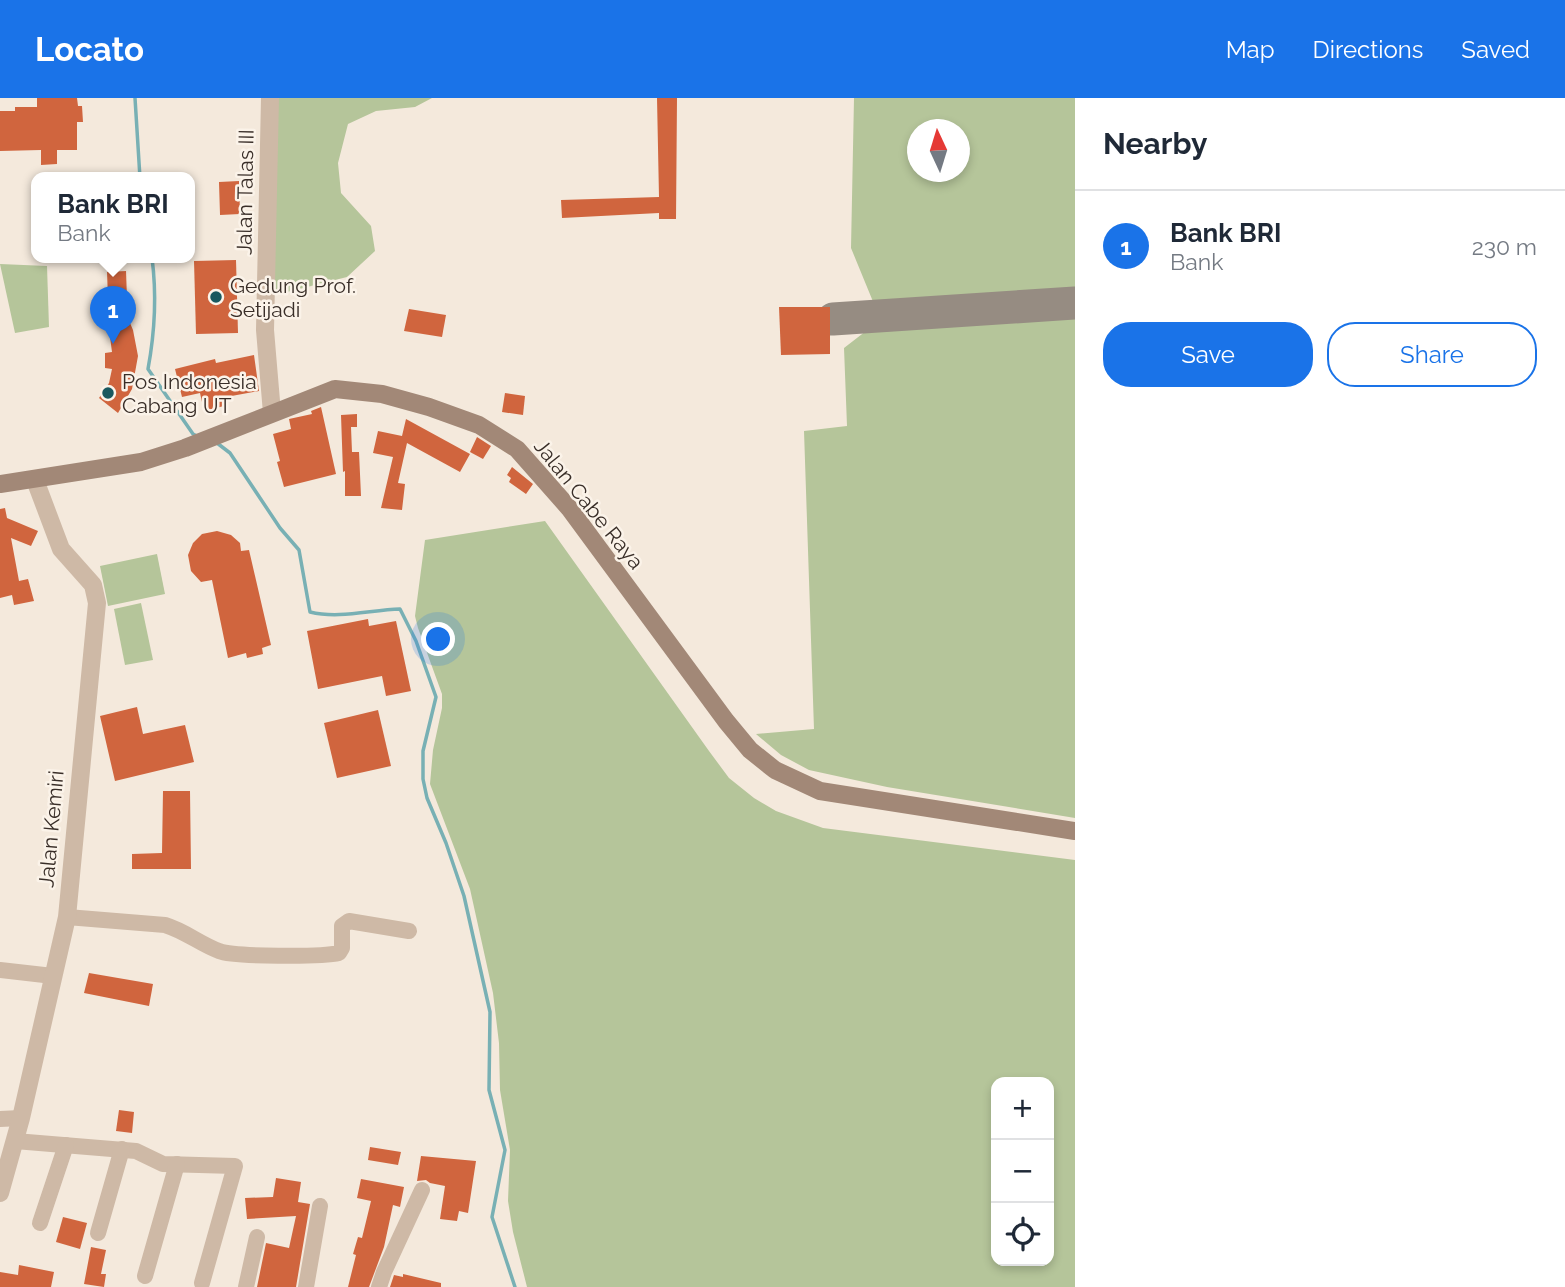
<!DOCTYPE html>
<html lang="en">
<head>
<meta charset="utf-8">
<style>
	body { margin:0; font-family:Raleway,sans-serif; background:#f2f2f3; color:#1f2937 }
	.controls { position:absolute; right:21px; bottom:21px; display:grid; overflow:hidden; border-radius:14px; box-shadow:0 4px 10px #0003 }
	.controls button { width:63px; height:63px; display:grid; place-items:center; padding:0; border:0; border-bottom:2px solid #e0e1e3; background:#fff; color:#1f2937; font:35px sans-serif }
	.compass { position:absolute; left:907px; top:21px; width:63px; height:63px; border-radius:50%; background:#fff; box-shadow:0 4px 10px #0003; rotate:356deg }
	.you { position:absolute; left:439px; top:542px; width:24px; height:24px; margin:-18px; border:5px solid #fff; border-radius:50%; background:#1a73e8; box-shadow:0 0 0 10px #1a73e833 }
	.badge { display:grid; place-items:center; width:46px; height:46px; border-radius:50%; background:#1a73e8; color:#fff; font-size:23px; font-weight:700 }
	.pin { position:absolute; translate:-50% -58px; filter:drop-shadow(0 2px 4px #0008) }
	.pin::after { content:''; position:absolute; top:37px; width:24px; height:21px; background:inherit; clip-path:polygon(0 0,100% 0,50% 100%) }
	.popup { position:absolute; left:31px; top:74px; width:164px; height:91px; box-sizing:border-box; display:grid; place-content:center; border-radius:14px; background:#fff; filter:drop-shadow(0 2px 5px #0005); font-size:23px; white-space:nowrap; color:#747a83 }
	.popup b { font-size:26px; color:#1f2937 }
	.popup::after { content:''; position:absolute; left:50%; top:100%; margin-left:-14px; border:14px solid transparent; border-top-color:#fff }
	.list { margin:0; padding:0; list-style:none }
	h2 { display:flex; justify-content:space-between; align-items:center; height:91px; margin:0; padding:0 28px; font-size:30px }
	h2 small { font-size:23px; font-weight:400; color:#747a83 }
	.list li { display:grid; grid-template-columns:46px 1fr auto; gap:21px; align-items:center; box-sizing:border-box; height:112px; padding:0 28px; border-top:2px solid #e0e1e3 }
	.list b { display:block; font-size:26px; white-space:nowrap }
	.list p { margin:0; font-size:23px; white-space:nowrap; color:#747a83 }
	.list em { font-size:23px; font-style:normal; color:#747a83 }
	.actions { display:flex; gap:14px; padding:21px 28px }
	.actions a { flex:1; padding:16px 0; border:2px solid #1a73e8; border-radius:28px; text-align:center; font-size:24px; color:#1a73e8 }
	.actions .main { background:#1a73e8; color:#fff }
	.icon { flex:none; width:38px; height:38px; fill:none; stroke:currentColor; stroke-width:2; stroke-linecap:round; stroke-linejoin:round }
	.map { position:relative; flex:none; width:1075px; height:1189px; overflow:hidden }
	header { display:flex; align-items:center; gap:42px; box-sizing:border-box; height:98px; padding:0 35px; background:#1a73e8; color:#fff }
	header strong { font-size:33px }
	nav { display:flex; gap:38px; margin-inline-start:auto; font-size:24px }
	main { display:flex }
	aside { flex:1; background:#fff }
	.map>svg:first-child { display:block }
</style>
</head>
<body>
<header>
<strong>Locato</strong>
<nav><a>Map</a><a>Directions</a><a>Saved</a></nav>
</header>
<main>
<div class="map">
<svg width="1075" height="1189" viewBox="0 0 1075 1189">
	<rect width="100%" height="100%" fill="#f4e9dc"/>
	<g fill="#b5c59a" fill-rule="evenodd">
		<polygon points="273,0 432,0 415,9 376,13 348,26 338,65 341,95 371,128 375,153 347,179 267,199"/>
		<path d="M854,0H1075V195L874,206L851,150ZM918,32H960V74H918Z"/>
		<polygon points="0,166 47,168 49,229 15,235"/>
		<polygon points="1075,218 1075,720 887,689 809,672 781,657 756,636 814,631 804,333 847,328 844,250 866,233"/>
		<path d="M545,423L709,653L729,680L754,700L776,713L823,730L1075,762V1189H527L513,1134L508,1103L510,1052L500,992L499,945L493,895L470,791L430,686L433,652L442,610V596L418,530L415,518L425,442ZM996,984H1049V1163H996Z"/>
		<polygon points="157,456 165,496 108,508 100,468"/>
		<polygon points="141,505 153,562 125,567 114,511"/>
	</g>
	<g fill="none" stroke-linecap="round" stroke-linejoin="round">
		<g stroke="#78b0b4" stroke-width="3.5">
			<polyline points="135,0 140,80"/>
			<path d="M152,160C157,198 155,233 148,271L193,336L197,338"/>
			<path d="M217,345L230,355L280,430L299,452L310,514C339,521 370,512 400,511L416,543L436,599L423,653V681L427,700L446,745L464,798L490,914L489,992L505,1052L492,1119L515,1189"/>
		</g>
		<polyline stroke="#968c82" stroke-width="33" points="833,221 1075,205"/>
	</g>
	<g fill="#d0653e">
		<polygon points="37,0 77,0 78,8 82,8 83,24 77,24 77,52 57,52 57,66 41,67 41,52 0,53 0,13 15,13 15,9 37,9"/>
		<polygon points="657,0 677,0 676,121 659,121 659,115 562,120 561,102 659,99"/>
		<polygon points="239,83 240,116 220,117 219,84"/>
		<polygon points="236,162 238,235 196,236 194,163"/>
		<polygon points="126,173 127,200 108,200 107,174"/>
		<polygon points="779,209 830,209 830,256 781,257"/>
		<polygon points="124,211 133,232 138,258 132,291 118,315 99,300 109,285 112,271 105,270 105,255 112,254 110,239 105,224"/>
		<polygon points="409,211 446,217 442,239 404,233"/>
		<polygon points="254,257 259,293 226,299 228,307 204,313 200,295 182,299 175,271 215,261 216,265"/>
		<polygon points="505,295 525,298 523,317 502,314"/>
		<polygon points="321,309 336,376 284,389 277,364 280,363 273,336 291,331 289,321 312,316 311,313"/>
		<polygon points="357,316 357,329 351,329 352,354 359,354 361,398 345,398 345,373 343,374 341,317"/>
		<polygon points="406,321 470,356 460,374 407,345 398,385 405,386 402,412 381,410 393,359 373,355 378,333 402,338"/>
		<polygon points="477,339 491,348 483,361 470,354"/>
		<polygon points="512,369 533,386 526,396 509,384 511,380 507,377"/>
		<polygon points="5,410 7,420 38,433 31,448 11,440 19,483 28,481 34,503 14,507 12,497 0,500 0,411"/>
		<polygon points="217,433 231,437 240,445 241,453 249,452 271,547 262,550 263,556 247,560 246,555 228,560 212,482 201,484 191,473 188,457 193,445 202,436"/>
		<polygon points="368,521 369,528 396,523 411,593 386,598 382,578 318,591 307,533"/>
		<polygon points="137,609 143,636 185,627 194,664 115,683 100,618"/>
		<polygon points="378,612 391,668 337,680 324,625"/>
		<polygon points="163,693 190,693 191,771 132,771 132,756 162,755"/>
		<polygon points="89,875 153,886 149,908 84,895"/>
		<polygon points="119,1012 134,1014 132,1035 116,1033"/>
		<polygon points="370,1049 401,1054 398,1067 368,1062"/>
		<polygon points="421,1058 476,1063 468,1115 459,1113 457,1123 440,1121 445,1088 430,1085 426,1082 417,1083"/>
		<polygon points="276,1080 301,1084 298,1104 310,1106 296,1189 257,1189 266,1145 289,1150 296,1118 247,1121 245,1100 273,1099"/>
		<polygon points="361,1081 404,1089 400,1109 393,1107 384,1149 369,1189 348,1189 356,1157 353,1156 358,1139 362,1140 371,1103 357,1100"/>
		<polygon points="63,1119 87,1125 80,1151 56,1144"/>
		<polygon points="91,1149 106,1152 101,1176 106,1176 104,1189 84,1186"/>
		<polygon points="19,1167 54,1174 51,1189 0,1189 0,1174 18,1177"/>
		<polygon points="403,1176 441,1185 441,1189 390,1189 394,1177 403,1179"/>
	</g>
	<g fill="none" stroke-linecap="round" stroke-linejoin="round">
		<g stroke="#ceb9a6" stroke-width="16">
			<path d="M67,819L165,827C185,833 200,846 219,853C234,859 323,859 339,855L342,850V828L349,823L409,833"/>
			<polyline points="0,872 53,878"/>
			<polyline points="0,1021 21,1020"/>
			<polyline points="15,1043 136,1053 163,1066 235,1068 202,1185"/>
			<polyline points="40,1125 66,1047"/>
			<polyline points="98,1135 122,1051"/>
			<polyline points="145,1178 177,1066"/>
			<polyline points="246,1189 257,1139"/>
			<polyline points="306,1189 320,1108"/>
			<polyline points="379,1189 384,1174 422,1092"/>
		</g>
		<g stroke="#ceb9a6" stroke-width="18">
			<polyline points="270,0 265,232 272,315"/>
			<polyline points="0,1095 21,1020 67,819 97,505 93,487 61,451 35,382"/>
		</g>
		<polyline stroke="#a28877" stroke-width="18" points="0,386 141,364 185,350 335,291 382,296 429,309 479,327 517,351 569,410 726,623 750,652 775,672 820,693 1075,733"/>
	</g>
	<g fill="#19585f" stroke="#fbf3e9" stroke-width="2.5">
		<circle cx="216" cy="199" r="7"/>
		<circle cx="108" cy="295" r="7"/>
	</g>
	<g text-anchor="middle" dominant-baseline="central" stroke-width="5" stroke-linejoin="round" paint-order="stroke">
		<g font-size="21" fill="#392e28" stroke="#fbf3e9">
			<text transform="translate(245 94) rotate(-89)">Jalan Talas III</text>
			<text transform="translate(589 406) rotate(51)">Jalan Cabe Raya</text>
			<text transform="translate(51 731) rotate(-85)">Jalan Kemiri</text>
		</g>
		<g font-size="21" fill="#392e28" stroke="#fbf3e9" text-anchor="start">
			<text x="230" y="187">Gedung Prof.<tspan x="230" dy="24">Setijadi</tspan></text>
			<text x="122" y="283">Pos Indonesia<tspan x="122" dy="24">Cabang UT</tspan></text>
		</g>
	</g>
</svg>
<div class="controls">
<button>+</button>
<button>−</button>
<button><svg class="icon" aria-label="locate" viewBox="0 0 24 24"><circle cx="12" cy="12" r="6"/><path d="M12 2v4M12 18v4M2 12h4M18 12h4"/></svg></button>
</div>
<svg class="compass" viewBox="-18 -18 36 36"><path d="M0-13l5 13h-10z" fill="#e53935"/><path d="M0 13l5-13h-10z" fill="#747a83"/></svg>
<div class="you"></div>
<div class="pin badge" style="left:113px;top:246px">1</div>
<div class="popup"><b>Bank BRI</b>Bank</div>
</div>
<aside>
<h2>Nearby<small></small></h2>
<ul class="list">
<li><span class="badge">1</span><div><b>Bank BRI</b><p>Bank</p></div><em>230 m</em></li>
</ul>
<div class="actions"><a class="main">Save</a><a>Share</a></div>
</aside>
</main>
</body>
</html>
